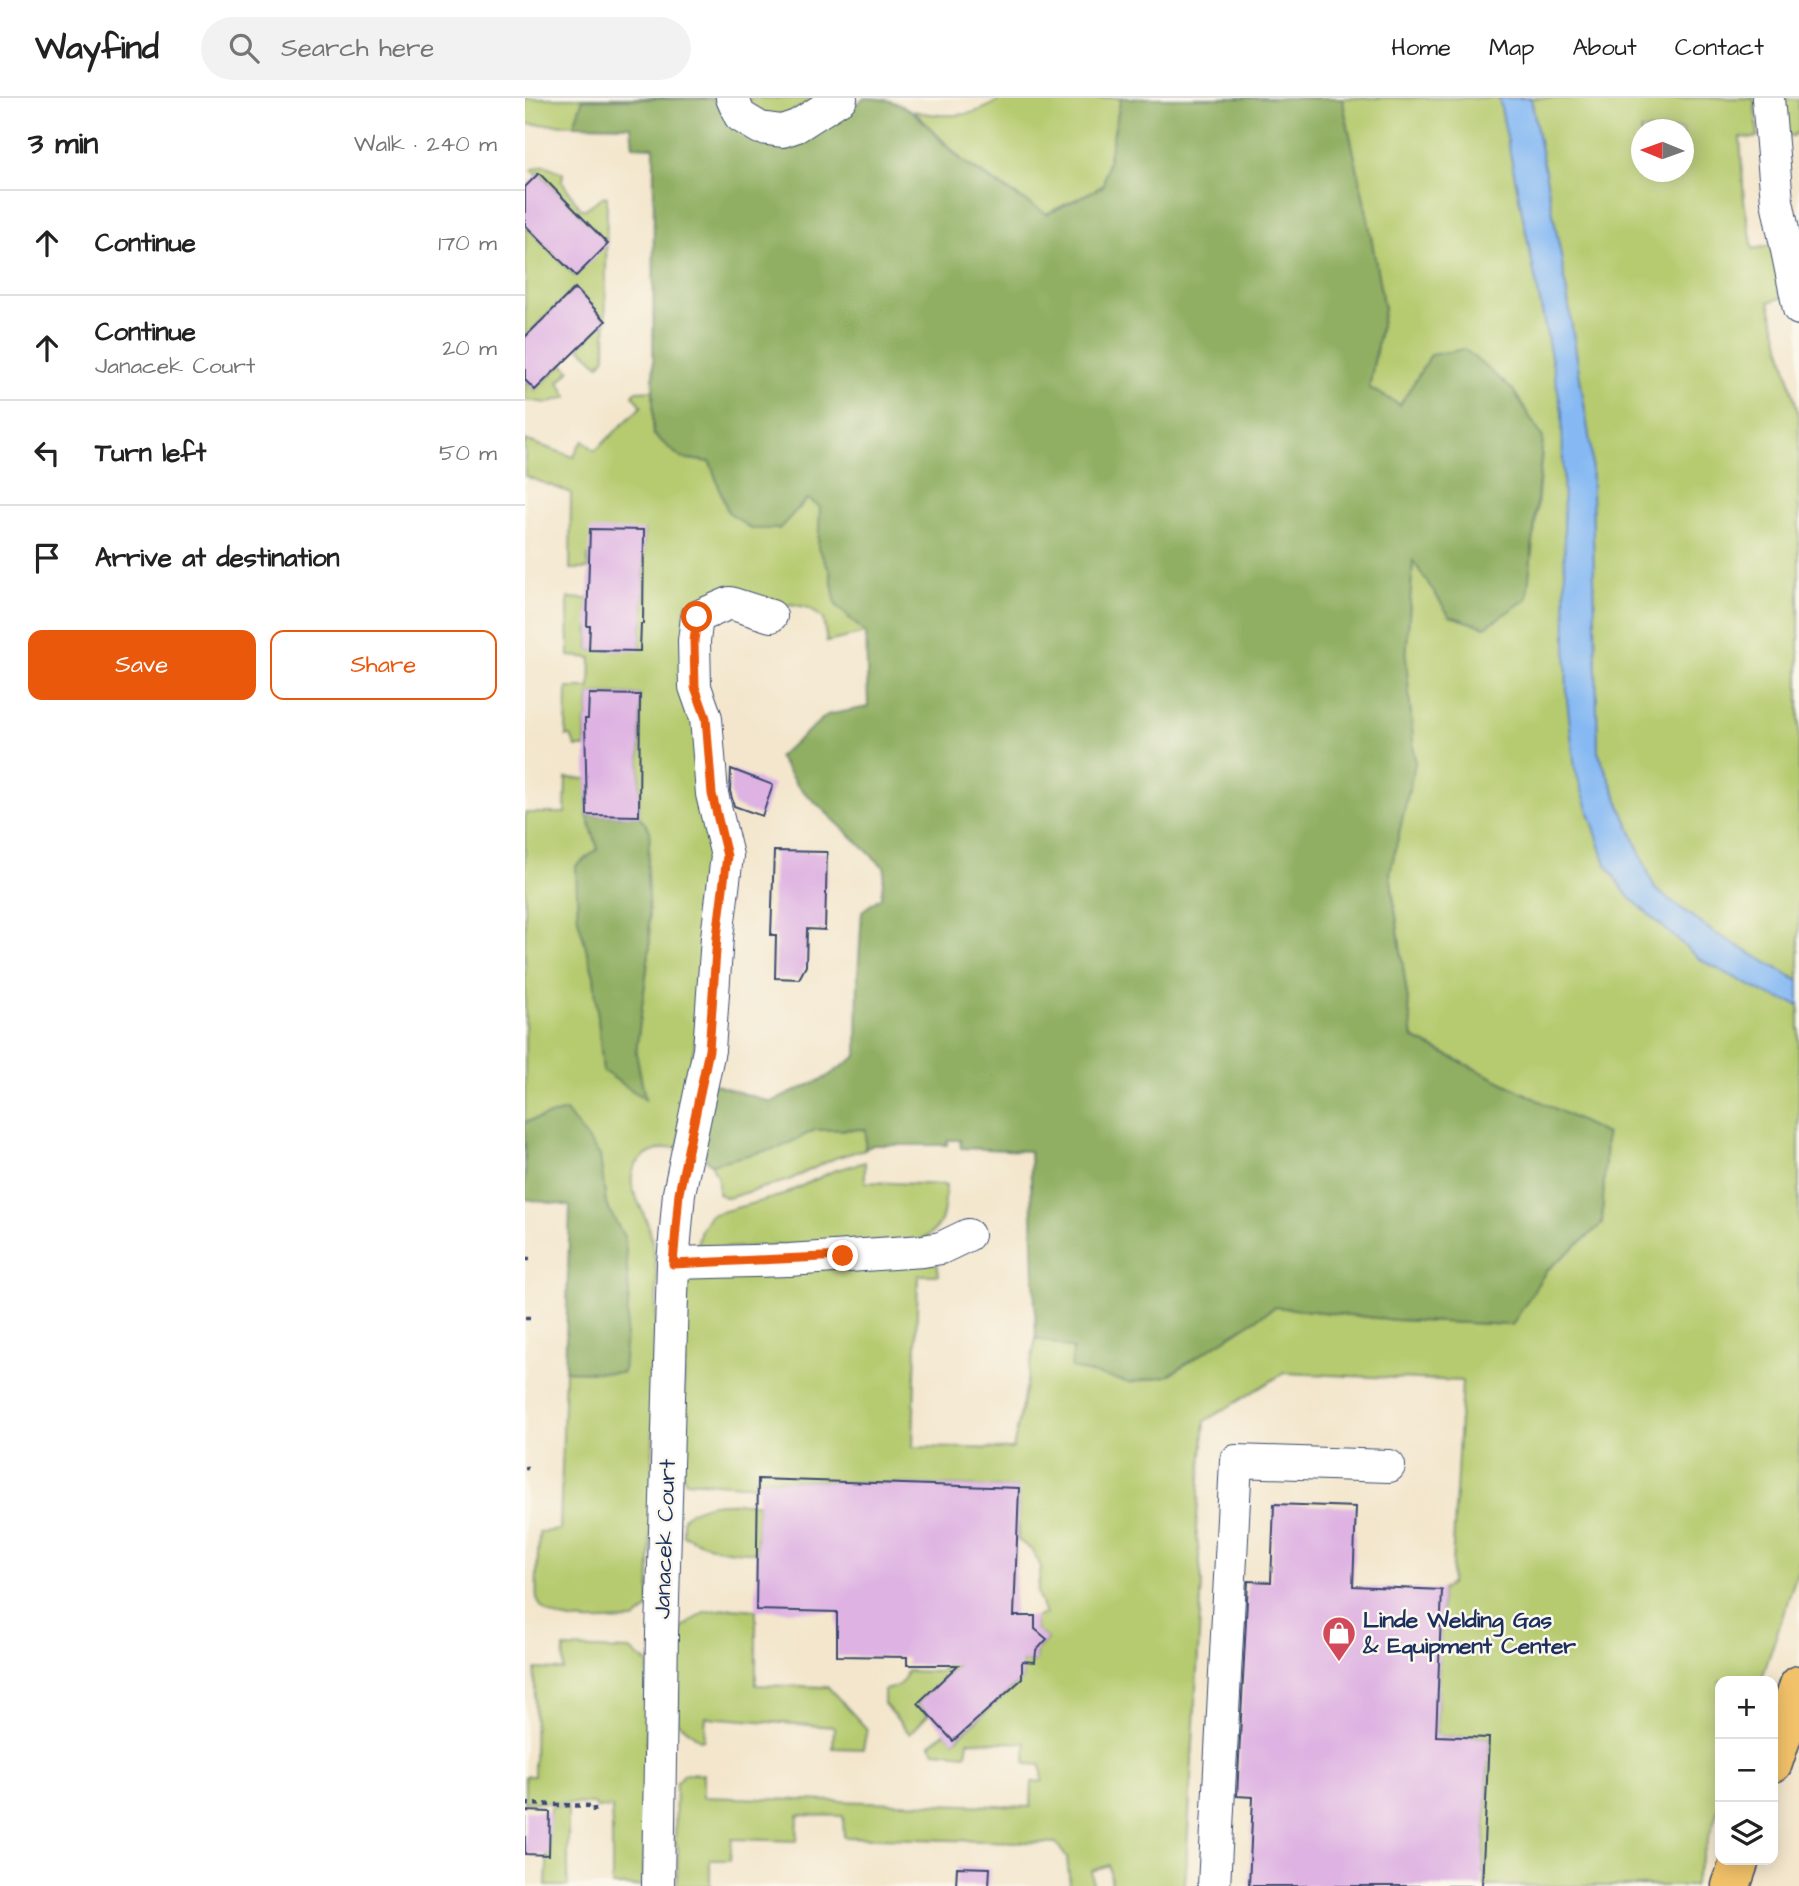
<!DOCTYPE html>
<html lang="en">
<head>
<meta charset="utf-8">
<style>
	body { margin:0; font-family:"Architects Daughter",sans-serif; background:#f2f2f2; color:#222 }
	.controls { position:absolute; right:21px; bottom:21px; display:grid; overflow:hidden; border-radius:14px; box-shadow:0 4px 18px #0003 }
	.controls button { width:63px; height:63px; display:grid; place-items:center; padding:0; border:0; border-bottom:2px solid #e0e0e0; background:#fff; color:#222; font:35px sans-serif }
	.compass { position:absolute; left:1106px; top:21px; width:63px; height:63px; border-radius:50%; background:#fff; box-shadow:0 4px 18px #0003; rotate:271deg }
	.stop { position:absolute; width:21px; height:21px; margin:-16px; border:5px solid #ea580c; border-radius:50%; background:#fff }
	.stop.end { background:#ea580c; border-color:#fff; box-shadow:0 2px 7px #0008 }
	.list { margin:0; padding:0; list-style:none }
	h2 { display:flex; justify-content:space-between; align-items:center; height:91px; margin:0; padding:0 28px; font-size:30px }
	h2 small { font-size:23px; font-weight:400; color:#767676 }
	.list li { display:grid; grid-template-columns:46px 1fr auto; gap:21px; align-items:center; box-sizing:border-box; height:105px; padding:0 28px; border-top:2px solid #e0e0e0 }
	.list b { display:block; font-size:26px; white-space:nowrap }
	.list p { margin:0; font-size:23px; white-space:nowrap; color:#767676 }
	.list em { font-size:23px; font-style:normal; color:#767676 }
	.actions { display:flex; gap:14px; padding:21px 28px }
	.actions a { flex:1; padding:16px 0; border:2px solid #ea580c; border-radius:14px; text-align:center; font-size:24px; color:#ea580c }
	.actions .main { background:#ea580c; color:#fff }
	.icon { flex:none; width:38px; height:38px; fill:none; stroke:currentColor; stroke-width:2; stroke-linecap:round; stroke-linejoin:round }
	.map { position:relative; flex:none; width:1274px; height:1788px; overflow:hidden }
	header { display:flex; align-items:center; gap:42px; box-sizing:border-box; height:98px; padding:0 35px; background:#fff; border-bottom:2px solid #e0e0e0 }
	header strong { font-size:33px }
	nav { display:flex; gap:38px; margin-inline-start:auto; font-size:24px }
	.search { width:490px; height:63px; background:#f2f2f2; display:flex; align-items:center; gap:18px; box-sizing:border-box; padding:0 24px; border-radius:38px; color:#767676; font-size:26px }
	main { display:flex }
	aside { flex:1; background:#fff }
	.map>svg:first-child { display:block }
</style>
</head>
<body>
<header>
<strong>Wayfind</strong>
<div class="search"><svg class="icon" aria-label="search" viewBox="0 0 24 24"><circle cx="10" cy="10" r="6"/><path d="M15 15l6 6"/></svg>Search here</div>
<nav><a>Home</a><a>Map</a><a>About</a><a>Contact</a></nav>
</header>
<main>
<aside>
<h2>3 min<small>Walk · 240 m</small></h2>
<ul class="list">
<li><svg class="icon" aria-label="ahead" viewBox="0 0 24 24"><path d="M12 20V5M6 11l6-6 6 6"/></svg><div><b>Continue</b></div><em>170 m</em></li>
<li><svg class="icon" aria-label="ahead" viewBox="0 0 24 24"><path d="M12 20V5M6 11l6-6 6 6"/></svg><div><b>Continue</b><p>Janacek Court</p></div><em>20 m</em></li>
<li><svg class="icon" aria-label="left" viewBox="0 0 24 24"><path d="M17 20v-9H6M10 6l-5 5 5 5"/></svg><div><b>Turn left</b></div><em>50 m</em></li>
<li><svg class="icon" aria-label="arrive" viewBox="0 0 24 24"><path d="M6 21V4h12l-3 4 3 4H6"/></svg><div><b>Arrive at destination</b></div></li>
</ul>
<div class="actions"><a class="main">Save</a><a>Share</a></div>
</aside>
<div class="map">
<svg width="1274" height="1788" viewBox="0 0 1274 1788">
	<rect width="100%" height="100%" fill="#fbf7ec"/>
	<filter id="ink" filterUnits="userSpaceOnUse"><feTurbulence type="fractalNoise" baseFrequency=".0143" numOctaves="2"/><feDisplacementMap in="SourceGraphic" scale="14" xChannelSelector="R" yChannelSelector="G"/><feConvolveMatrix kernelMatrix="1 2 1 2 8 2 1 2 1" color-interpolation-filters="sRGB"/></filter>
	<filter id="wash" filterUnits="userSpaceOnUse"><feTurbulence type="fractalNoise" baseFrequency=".00686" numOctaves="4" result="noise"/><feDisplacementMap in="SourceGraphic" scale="28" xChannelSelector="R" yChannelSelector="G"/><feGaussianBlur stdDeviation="1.57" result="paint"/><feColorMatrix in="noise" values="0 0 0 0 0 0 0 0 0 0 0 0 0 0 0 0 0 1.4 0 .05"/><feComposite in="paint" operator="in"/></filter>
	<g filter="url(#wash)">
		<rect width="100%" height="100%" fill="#f3e6cc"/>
		<g fill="#b6cb6f" stroke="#687d66" stroke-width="2" fill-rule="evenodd">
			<polygon points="0,0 190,0 190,1 58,1 49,27 0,26"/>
			<path d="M221,0H292C264,16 247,30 221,0Z"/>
			<path d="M476,0H596L578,88L521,116L438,63L389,13C419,20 451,21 476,0Z"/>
			<polygon points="817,0 974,0 1037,313 1040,407 1081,766 1274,907 1274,1469 1236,1583 1195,1583 1195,1705 1168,1788 960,1788 960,1775 958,1775 964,1640 911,1638 917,1492 926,1485 937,1283 759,1275 680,1323 671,1430 677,1484 660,1788 587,1788 584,1767 567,1773 568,1788 545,1788 542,1760 531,1745 319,1739 318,1718 273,1717 272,1743 207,1741 205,1762 185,1762 185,1788 152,1788 153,1750 150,1743 151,1686 160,1675 178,1676 178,1699 506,1709 507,1684 518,1683 516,1667 503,1666 500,1663 501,1645 443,1643 441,1656 410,1653 405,1647 420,1634 429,1643 497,1581 497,1563 510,1564 511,1553 522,1541 510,1531 510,1519 520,1516 512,1495 516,1469 508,1453 493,1442 493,1390 234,1381 233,1388 161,1383 157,1375 162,1176 412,1164 414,1177 393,1177 388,1349 488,1351 511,1240 549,1251 546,1270 642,1278 750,1209 870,1222 986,1227 1021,1173 1077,1126 1081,1036 888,940 865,775 890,665 881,560 888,462 925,518 960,529 1001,501 1011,422 1018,340 906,257 875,307 844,290 859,211 842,116"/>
			<path d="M1006,0H1229L1233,38L1229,40L1215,39L1219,103L1228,151L1249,147L1262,198L1244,204L1274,318V883L1188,834L1130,791L1073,654L1066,351L1036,158ZM1116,32H1158V74H1116Z"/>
			<polygon points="1257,0 1274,1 1274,35 1269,36 1269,38 1257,37"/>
			<polygon points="19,67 38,75 37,83 56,111 60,111 79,98 82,99 80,259 74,267 54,249 81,223 50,190 0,239 0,127 50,178 82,146 14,75 12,77 6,72"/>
			<polygon points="38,266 45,272 34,284 43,299 22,305 0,302 0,282 10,292"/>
			<path d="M128,292V336L156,360L185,364L203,414L274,411L282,401L296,409L293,450L305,473L311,507L341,535L302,544L298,521L284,510L267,506L252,511L163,509L190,739L185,851L153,1049C130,1049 100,1061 108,1091C112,1103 119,1115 123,1127C128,1142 129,1160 132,1176L124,1510L109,1522C83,1522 22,1531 12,1501C10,1492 14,1447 14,1434L35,1432L40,1273L97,1275L100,1141L81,1106L75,1058L41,1014L0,1024V715H40L41,680L62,681V717L73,751L51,768L53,820L69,878L78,972L120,1001L111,954L125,848L122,776L125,732L114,718L115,597L64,596L63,621L60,622V649H51L46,638H41L42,590H65L66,560L44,558L43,500L63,501L64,552H115L116,526H118L119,433L63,458V471H45L46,395L0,378V342L49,359L53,349L59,343L70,353L117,308L108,297L111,293Z"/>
			<polygon points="342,1031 340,1051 310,1060 264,1082 203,1100 193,1096 193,1080 186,1066 256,1049 290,1032"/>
			<path d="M340,1064V1084L421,1087C419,1113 421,1129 396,1142L171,1151L176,1132L185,1117L258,1097L308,1073Z"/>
			<path d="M233,1405L232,1454C204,1455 183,1449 158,1437V1420C176,1401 208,1405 233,1405Z"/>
			<polygon points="208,1510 231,1512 231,1587 303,1589 342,1631 338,1651 308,1650 309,1629 181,1619 179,1642 175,1642 152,1623 154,1533 179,1514"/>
			<polygon points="39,1550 105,1552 123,1565 118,1788 87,1788 87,1710 71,1710 70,1706 0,1704 0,1678 9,1678 10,1571 38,1572"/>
			<path d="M423,1566H434L393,1605L403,1617L385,1636L359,1606V1592C372,1589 378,1587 382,1573L414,1574Z"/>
			<polygon points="25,1708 43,1709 43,1788 21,1788"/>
		</g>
		<g fill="#90af62" stroke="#566f60" stroke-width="2">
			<path d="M340,0C396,0 401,35 439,64C465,84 494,99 522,116L578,88L596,0H817L842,116L859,211L844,290L875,307L906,257L939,251L988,292L1018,340L1002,501L960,529L925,518L888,463L881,560L890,665L865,775L888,940L1081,1036L1077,1126L1021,1173L987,1227L870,1222L750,1209L642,1278L605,1285L546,1270L548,1251L511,1240L505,1053L436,1050L435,1042H423L422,1047H348L340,1051L341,1031L290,1032L256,1049L186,1066L170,1052L182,984L246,1004L300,980L332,958L333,878L337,813L356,799L360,770L272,687L253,659L302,617L343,609L341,536L311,507L305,473L293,450L295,409L282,401L254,431H226L203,414L185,364L156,360L128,336L129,49L108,48L106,28L49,27L58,1H190L199,17L293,30Z"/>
			<polygon points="62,717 114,718 125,732 122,776 125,848 111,954 120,1001 78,973 69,878 53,821 51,768 73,751"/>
			<polygon points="41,1013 75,1058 81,1106 100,1141 104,1196 98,1275 40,1273 45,1108 0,1101 0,1024"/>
		</g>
		<polygon fill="#86b9f3" stroke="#5074a8" stroke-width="2" points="974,0 1006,0 1036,158 1066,351 1073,654 1130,791 1188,834 1274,883 1274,907 1241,896 1174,861 1102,797 1081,766 1050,671 1042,602 1037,313"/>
		<g id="blocks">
			<g fill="#deb2e2">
				<polygon points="14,75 83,146 51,178 0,127 0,89"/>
				<polygon points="50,190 81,223 10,292 0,282 0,239"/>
				<polygon points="65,431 119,432 118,526 116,526 115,553 64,552 65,528 62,528"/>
				<polygon points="64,596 115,597 114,718 62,717 60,621 63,621"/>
				<polygon points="206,671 248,687 237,718 209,708 205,693"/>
				<polygon points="249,753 302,754 300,832 282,831 281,868 274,881 250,880 251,837 246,837"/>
				<polygon points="233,1381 494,1390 489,1518 510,1518 510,1531 522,1541 511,1553 510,1564 497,1563 497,1581 428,1643 393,1605 433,1567 382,1567 382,1559 312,1558 312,1514 231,1512"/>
				<polygon points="749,1406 831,1409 828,1488 917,1492 911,1638 964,1640 957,1788 724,1788 728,1699 712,1698 723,1483 746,1484"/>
				<polygon points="0,1713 25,1714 24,1757 0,1756"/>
				<polygon points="432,1769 465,1770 464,1788 431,1788"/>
			</g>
		</g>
	</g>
	<g filter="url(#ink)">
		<use href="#blocks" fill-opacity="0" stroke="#3b4a6e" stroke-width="2"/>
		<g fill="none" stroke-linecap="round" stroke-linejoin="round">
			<g stroke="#3b4a6e" stroke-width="34">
				<g id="minor">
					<polyline points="207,0 215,18 235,30 257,33 272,28 316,0"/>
					<polyline points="1243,0 1252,103 1274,211"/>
					<polyline points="148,1165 264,1162 398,1153 416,1150 443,1137"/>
					<polyline points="133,1788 137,1535 148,1165 154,1095 184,952 192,839 202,758 187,696 181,620 170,589 169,543 172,519 205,505 246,518"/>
					<polyline points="689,1788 711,1363 864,1368"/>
				</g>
			</g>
			<g stroke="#3b4a6e" stroke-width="41">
				<g id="highway">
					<polyline points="1248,1665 1274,1587"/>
					<polyline points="1206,1788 1215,1762"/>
				</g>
			</g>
			<g stroke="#3b4a6e" stroke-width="4.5" stroke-dasharray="5 5" stroke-linecap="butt">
				<polyline points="0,1161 8,1161"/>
				<polyline points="0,1220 7,1220"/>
				<polyline points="0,1370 3,1370"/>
				<polyline points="0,1706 69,1708 69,1715"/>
			</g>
			<use href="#minor" stroke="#fff" stroke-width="32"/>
			<use href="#highway" stroke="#f2c26a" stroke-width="38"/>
		</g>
	</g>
	<g fill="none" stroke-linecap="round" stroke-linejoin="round" filter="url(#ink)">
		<polyline stroke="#ea580c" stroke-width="9" points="172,519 169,543 170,589 181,620 187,696 202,758 192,839 184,952 154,1095 148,1166 318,1158"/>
	</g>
	<defs>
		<g id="shop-pin" transform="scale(1.75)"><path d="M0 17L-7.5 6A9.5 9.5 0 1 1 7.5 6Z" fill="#d1495b" stroke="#fbf7ec"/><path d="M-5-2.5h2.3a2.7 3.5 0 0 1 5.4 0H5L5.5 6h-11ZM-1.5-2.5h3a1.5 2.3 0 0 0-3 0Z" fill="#fff"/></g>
	</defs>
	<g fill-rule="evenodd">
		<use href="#shop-pin" x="814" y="1535"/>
	</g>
	<g text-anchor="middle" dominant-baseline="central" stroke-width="5" stroke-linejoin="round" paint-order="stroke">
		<g font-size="23" fill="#1b2f5e" stroke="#fbf7ec">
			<text transform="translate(140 1441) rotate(-88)">Janacek Court</text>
		</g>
		<g font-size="23" font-weight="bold" fill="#1b2f5e" stroke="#fbf7ec" text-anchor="start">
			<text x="838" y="1522">Linde Welding Gas<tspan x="838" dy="26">&amp; Equipment Center</tspan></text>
		</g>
	</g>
</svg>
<div class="controls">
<button>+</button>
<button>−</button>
<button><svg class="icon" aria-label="layers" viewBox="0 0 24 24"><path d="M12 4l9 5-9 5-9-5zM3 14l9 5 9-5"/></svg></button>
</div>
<svg class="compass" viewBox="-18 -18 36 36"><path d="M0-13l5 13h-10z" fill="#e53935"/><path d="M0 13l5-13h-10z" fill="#767676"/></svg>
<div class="stop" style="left:172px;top:519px"></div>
<div class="stop end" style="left:318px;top:1158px"></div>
</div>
</main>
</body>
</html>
